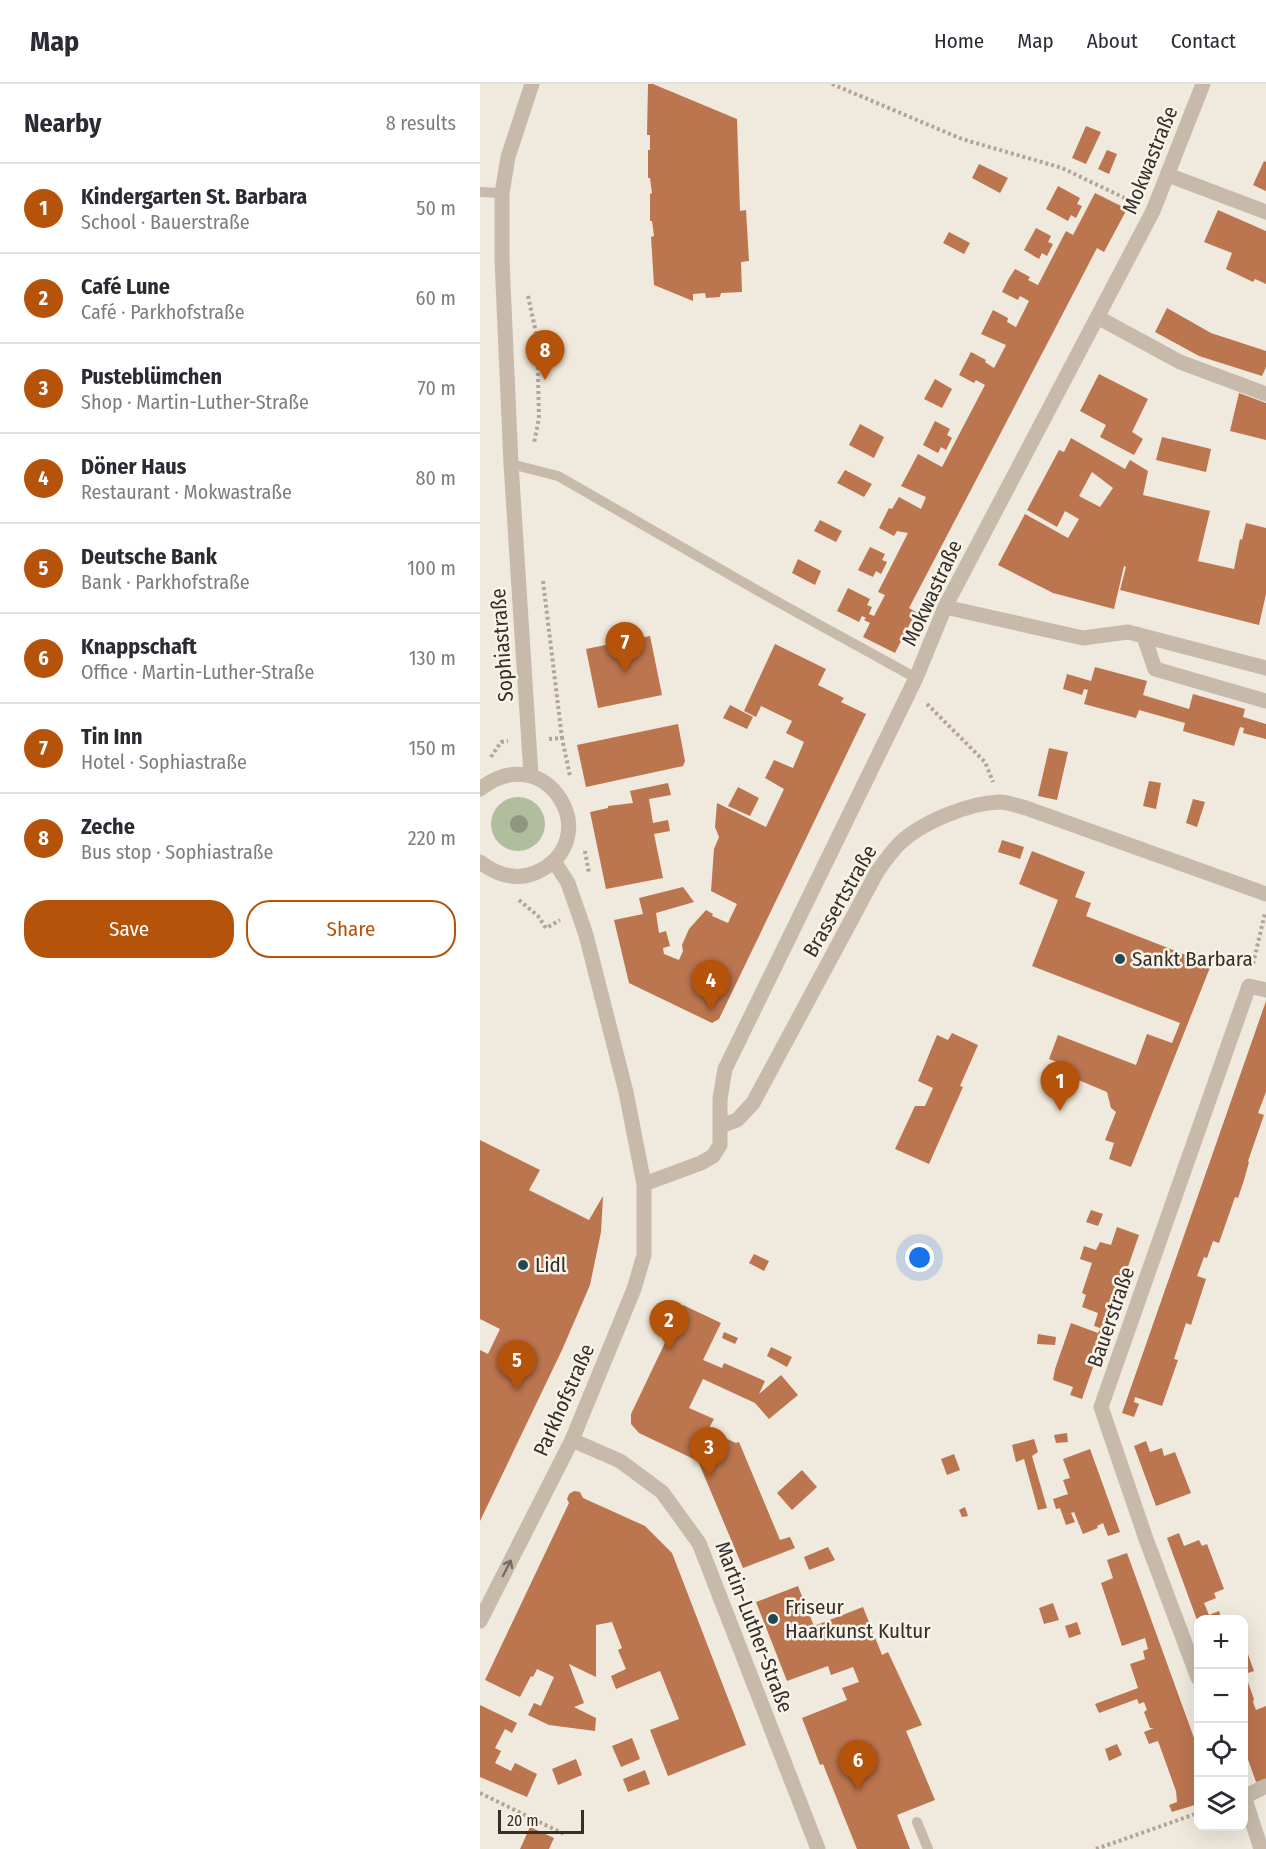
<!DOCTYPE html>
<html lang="en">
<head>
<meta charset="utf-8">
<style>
	body { margin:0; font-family:"Fira Sans Condensed",sans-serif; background:#f7f7f7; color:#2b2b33 }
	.controls { position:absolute; right:18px; bottom:18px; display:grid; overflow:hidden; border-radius:12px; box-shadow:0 6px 24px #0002 }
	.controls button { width:54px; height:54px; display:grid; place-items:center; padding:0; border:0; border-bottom:2px solid #e1e1e2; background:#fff; color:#2b2b33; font:30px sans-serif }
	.scale { position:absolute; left:18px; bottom:15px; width:86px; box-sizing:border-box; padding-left:6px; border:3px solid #352e29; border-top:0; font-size:16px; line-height:21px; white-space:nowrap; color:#352e29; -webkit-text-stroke:4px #f8f3e9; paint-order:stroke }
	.you { position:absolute; left:440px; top:1174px; width:21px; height:21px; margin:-15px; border:4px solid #fff; border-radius:50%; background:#1a73e8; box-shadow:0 0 0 9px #1a73e833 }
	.badge { display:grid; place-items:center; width:39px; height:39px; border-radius:50%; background:#b45309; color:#fff; font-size:20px; font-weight:700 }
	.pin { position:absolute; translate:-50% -50px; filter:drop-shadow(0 2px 3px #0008) }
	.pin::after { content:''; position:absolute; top:32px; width:21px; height:18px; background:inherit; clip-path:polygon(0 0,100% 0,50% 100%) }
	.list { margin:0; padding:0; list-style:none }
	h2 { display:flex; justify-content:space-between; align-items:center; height:78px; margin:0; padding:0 24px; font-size:26px }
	h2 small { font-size:20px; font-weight:400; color:#7c7c81 }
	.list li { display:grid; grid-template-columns:39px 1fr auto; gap:18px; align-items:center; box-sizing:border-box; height:90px; padding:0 24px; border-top:2px solid #e1e1e2 }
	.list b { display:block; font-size:22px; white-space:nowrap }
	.list p { margin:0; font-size:20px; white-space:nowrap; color:#7c7c81 }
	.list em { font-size:20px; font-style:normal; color:#7c7c81 }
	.actions { display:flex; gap:12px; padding:18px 24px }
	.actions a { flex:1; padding:14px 0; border:2px solid #b45309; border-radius:24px; text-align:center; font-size:21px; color:#b45309 }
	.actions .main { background:#b45309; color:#fff }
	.icon { flex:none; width:33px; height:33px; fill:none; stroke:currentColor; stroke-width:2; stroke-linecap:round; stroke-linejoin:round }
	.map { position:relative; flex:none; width:786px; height:1765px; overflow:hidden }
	header { display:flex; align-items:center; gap:36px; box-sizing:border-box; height:84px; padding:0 30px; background:#fff; border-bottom:2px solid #e1e1e2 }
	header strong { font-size:28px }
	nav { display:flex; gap:33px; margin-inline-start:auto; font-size:21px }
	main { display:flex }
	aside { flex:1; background:#fff }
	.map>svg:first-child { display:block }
</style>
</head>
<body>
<header>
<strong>Map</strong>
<nav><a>Home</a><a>Map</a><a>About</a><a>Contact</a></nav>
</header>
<main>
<aside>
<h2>Nearby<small>8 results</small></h2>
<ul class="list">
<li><span class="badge">1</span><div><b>Kindergarten St. Barbara</b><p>School · Bauerstraße</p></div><em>50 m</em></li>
<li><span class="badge">2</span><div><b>Café Lune</b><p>Café · Parkhofstraße</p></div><em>60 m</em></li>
<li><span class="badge">3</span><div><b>Pusteblümchen</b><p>Shop · Martin-Luther-Straße</p></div><em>70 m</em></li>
<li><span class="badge">4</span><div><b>Döner Haus</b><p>Restaurant · Mokwastraße</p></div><em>80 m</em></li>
<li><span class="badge">5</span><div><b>Deutsche Bank</b><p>Bank · Parkhofstraße</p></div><em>100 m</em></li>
<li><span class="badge">6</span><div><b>Knappschaft</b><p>Office · Martin-Luther-Straße</p></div><em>130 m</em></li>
<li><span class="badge">7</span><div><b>Tin Inn</b><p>Hotel · Sophiastraße</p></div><em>150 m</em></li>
<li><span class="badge">8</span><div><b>Zeche</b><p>Bus stop · Sophiastraße</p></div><em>220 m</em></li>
</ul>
<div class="actions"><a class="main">Save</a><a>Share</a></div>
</aside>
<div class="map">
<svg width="786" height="1765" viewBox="0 0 786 1765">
	<rect width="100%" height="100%" fill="#f0e9dd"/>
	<circle fill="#b0be9e" cx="38" cy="740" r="27"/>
	<g fill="#bb754f" fill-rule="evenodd">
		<polygon points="168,0 173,0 257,35 260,127 266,126 269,177 261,178 262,208 241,209 240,213 226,214 225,209 213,210 213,217 174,201 171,153 174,152 172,137 170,137 170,110 172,109 170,94 168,94 168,66 170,66 170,51 167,51"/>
		<polygon points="606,42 621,48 606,80 592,74"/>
		<polygon points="627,66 637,70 629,90 618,85"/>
		<polygon points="784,77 786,78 786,107 773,101"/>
		<polygon points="499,80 528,94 520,109 492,94"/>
		<polygon points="578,102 600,114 597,120 602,122 596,134 591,131 588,137 566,125"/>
		<polygon points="615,109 647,125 624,168 617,164 516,358 429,524 436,528 415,569 383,553 390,539 384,536 386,534 382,532 379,538 357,527 368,504 390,515 387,521 392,523 389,530 394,532 405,511 398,508 428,449 417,447 414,452 399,444 409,424 412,425 419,413 441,425 446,413 421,402 427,391 438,370 462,383 505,301 496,296 494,299 479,291 491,268 506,276 505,278 514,284 526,261 501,250 513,226 528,234 527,238 536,243 549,217 540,212 538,216 522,208 528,196 535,185 550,193 548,196 558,201 586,147 593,151"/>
		<polygon points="738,126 786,147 786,200 775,195 773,198 746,185 752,169 724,158"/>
		<polygon points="556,144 571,152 568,158 573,160 567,172 562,169 559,175 544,166"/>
		<polygon points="469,148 490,159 484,170 463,159"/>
		<polygon points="687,224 731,249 786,267 786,283 782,292 719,272 675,248"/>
		<polygon points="619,290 668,315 652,348 663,355 654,371 620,353 626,341 600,327"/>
		<polygon points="455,295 472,305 462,324 444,315"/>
		<polygon points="759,309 786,319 786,356 750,347"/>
		<polygon points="455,337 470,345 467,351 472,354 466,366 461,363 458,369 443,361"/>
		<polygon points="380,340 404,353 394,374 369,361"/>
		<polygon points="682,353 731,365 726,388 676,376"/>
		<path d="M591,354L645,385L650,376L668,387L663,411L730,427L718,477L754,485L760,455L762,456L766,439L786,444V510L779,541L640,506L646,483L644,482L634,525L573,509L518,481L545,430L588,454L599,435L585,427L577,443L547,426L579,366L584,368ZM612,388L633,404L620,423L599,412Z"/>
		<polygon points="365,386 392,400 384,413 357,399"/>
		<polygon points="340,436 362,447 356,458 334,447"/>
		<polygon points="390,463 405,470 402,476 407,478 401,490 396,487 393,493 378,486"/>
		<polygon points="318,475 341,487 335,501 312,489"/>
		<polygon points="170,552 182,611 118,624 106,565"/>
		<polygon points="295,560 346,585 338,601 364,614 361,618 386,630 239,935 232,939 149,899 134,836 163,830 159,814 203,803 214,818 176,829 179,849 186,847 190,862 183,864 184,870 199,876 203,867 202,861 209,845 226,826 233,830 232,832 248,839 257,820 231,807 234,765 239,753 235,743 237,719 286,743 304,705 285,694 294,676 313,684 324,658 306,649 312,637 281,622 276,633 264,627"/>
		<polygon points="615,583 667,597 663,611 709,625 713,610 765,625 763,633 786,640 786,655 763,649 764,644 760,643 754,662 703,647 705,639 659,626 656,634 604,620 608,606 604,605 602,611 583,605 587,590 611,597"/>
		<polygon points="250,621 273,633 267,645 243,634"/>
		<polygon points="198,640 205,677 203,682 106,703 97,661"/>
		<polygon points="569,664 588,668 577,716 558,712"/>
		<polygon points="669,697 681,699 676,725 663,722"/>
		<polygon points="188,699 191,711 169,715 173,739 188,736 190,747 174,750 183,794 126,805 110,728 128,724 128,722 153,719 150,707"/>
		<polygon points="258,703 279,714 270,732 248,722"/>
		<polygon points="713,715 725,718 717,743 706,739"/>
		<polygon points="522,756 544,763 540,775 518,768"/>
		<polygon points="552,767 605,788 595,813 611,819 606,832 706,871 709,865 727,873 725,878 731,881 651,1083 629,1075 634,1059 625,1056 636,1028 631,1024 627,1008 582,989 585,981 569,975 578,951 656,981 667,950 692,959 700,939 552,882 578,816 539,800"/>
		<polygon points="786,917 786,1008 778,1029 784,1031 768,1077 769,1078 764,1096 758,1114 755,1113 739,1159 733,1157 727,1174 724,1173 717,1192 726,1195 711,1241 706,1239 694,1275 698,1276 682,1322 655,1313 654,1318 659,1320 654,1333 642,1329"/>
		<polygon points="472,949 498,961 480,1002 483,1003 449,1080 415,1065 435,1022 445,1022 453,1004 438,997 457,951 468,956"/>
		<polygon points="0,1056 60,1086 49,1106 109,1136 123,1112 121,1148 110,1201 82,1266 0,1437 0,1266 8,1270 20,1245 0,1235"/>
		<polygon points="611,1126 623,1130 618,1142 606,1138"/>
		<polygon points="637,1143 659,1151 602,1315 590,1311 593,1303 573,1296 575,1285 591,1239 618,1249 620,1244 614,1242 618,1229 602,1223 606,1211 602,1209 612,1179 600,1175 604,1162 616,1166 620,1158 631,1161"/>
		<polygon points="274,1170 289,1177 284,1187 269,1179"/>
		<polygon points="203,1221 241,1239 223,1276 242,1284 244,1279 285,1297 279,1310 301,1291 318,1311 289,1335 275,1319 223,1295 209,1324 234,1335 228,1346 256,1359 259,1358 300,1456 310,1453 315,1464 263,1484 218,1377 159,1349 151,1340 151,1330"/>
		<polygon points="244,1248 258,1254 255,1260 242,1254"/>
		<polygon points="558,1250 576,1253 575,1261 557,1260"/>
		<polygon points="291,1263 312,1273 307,1283 287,1272"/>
		<polygon points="587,1349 588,1358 576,1359 574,1351"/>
		<polygon points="554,1355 558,1368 552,1372 567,1424 558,1426 544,1375 536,1378 532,1361"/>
		<polygon points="666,1357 670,1368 682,1364 684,1372 695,1368 711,1409 676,1422 654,1362"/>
		<polygon points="610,1365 640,1448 628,1452 623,1439 617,1442 618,1444 603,1450 594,1428 591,1429 595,1438 586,1441 580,1424 576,1425 573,1415 588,1410 583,1396 590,1394 583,1375"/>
		<polygon points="474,1370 480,1386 467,1391 461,1375"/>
		<polygon points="322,1386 337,1403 312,1426 297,1409"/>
		<polygon points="94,1407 100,1408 103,1414 165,1442 192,1469 266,1661 188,1692 170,1646 199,1635 180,1587 136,1605 131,1592 146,1585 138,1566 142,1564 132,1538 116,1541 116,1593 89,1580 104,1619 94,1623 116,1634 115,1647 69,1641 48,1631 54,1619 61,1622 74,1593 57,1585 53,1593 51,1592 40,1613 5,1596 89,1419 87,1415 89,1410"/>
		<polygon points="485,1423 488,1432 482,1433 479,1426"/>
		<polygon points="699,1449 704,1462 719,1456 722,1462 727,1460 744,1505 734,1509 736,1514 724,1519 729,1531 739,1527 742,1536 717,1536 687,1454"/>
		<polygon points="348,1463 355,1476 329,1486 324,1473"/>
		<polygon points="647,1469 718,1665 718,1720 692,1728 689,1721 697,1718 696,1707 678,1657 669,1660 664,1648 674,1644 670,1644 664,1628 667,1626 664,1618 659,1620 657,1615 619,1629 615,1620 658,1604 650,1580 665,1575 663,1567 668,1565 665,1554 642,1562 621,1499 633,1494 627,1476"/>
		<polygon points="318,1502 334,1542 383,1523 402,1571 408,1568 442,1641 426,1647 455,1716 417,1731 430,1765 377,1765 343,1680 340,1681 322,1634 367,1616 362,1604 379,1598 373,1583 351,1591 348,1582 307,1597 276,1518"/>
		<polygon points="573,1519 579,1536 564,1540 559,1524"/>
		<polygon points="597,1538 601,1550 589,1554 585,1542"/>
		<polygon points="764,1559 774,1587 765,1590 774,1615 773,1618 776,1626 786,1622 786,1695 776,1698 764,1664"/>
		<polygon points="0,1621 37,1639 32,1649 25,1645 15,1664 21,1667 15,1679 31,1687 35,1679 57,1690 47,1713 0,1693"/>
		<polygon points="152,1654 160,1675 141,1683 132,1662"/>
		<polygon points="637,1660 642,1671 629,1677 625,1665"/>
		<polygon points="96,1675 102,1691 78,1701 72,1685"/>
		<polygon points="165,1686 170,1700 148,1708 143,1695"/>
		<polygon points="50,1743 74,1754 69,1765 40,1765"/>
	</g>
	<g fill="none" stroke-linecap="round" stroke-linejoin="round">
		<g stroke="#b3a594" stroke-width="4" stroke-dasharray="3 3" stroke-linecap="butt">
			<polyline points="352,0 482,55 582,84 655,119"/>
			<polyline points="48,212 57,253 59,334 54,359"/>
			<polyline points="63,497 82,654"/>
			<polyline points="447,620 505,678 513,698"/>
			<polyline points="69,655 82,654 90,692"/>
			<polyline points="11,673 21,658 28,657"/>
			<polyline points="105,767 109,789"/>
			<polyline points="39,816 58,832 66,844 80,836"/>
			<polyline points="773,880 785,829"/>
			<polyline points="0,1709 84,1750"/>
			<polyline points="616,1765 718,1729"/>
		</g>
		<g stroke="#c7baaa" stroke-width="10">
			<polyline points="0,108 22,109"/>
			<polyline points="31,380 78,392 287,512 436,594"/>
			<polyline points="437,1738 448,1765"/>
		</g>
		<g stroke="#c7baaa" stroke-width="15">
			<polyline points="688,91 786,128"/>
			<polyline points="619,234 700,278 786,310"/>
			<polyline points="465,523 603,554 648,548 786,584"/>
			<polyline points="664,553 675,585 786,617"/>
			<path d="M241,1042L257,1036L273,1019L397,788C404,778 412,767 420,759C442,738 489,719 519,718C528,718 538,722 546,724L786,810"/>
			<polyline points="164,1100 221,1079 233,1072 240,1061 240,1015 245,985 436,594 465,523 673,127 723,0"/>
			<polyline points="0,1537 92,1356"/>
			<polyline points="718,1594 666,1455 621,1323 769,902 786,906"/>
			<polyline points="764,1712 781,1765"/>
			<polyline points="764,1713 786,1702"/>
		</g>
		<g stroke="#c7baaa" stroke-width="15">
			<polyline points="51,691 31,380 22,176 22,109 28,73 52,0"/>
			<path d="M0,705C67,652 129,757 55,789C35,797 17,791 0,778"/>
			<polyline points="74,777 88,799 106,851 146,1008 164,1100 164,1171 154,1205 92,1356 140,1377 182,1408 219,1459 338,1765"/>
		</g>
	</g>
	<circle fill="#90957d" cx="39" cy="740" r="9"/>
	<defs><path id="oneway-shaft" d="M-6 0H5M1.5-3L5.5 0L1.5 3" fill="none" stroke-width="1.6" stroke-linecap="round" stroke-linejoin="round" transform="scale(1.5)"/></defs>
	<use stroke="#776d63" href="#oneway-shaft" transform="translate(27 1484) rotate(-63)"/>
	<g fill="#224a53" stroke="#f8f3e9" stroke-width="2">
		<circle cx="640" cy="875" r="6"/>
		<circle cx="43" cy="1181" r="6"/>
		<circle cx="293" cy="1535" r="6"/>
	</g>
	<g text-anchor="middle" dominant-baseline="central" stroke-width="5" stroke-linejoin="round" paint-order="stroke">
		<g font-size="21" fill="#352e29" stroke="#f8f3e9">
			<text transform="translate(670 76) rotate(-68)">Mokwastraße</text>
			<text transform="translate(452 509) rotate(-65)">Mokwastraße</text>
			<text transform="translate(22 561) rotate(-94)">Sophiastraße</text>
			<text transform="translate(360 817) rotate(-60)">Brassertstraße</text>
			<text transform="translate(631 1233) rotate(-71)">Bauerstraße</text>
			<text transform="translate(84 1316) rotate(-66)">Parkhofstraße</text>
			<text transform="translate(274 1543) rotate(69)">Martin-Luther-Straße</text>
		</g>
		<g font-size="21" fill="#352e29" stroke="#f8f3e9" text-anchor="start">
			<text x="652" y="875">Sankt Barbara</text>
			<text x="55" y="1181">Lidl</text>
			<text x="305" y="1523">Friseur<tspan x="305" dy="24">Haarkunst Kultur</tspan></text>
		</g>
	</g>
</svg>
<div class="controls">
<button>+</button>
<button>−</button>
<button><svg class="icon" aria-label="locate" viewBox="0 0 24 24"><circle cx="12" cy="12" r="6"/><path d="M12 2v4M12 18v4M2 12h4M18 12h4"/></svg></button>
<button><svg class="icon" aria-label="layers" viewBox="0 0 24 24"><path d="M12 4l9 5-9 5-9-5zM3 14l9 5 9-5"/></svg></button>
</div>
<div class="scale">20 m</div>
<div class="you"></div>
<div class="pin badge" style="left:580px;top:1027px">1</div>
<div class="pin badge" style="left:189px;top:1266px">2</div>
<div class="pin badge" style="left:229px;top:1393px">3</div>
<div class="pin badge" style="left:231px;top:926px">4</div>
<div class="pin badge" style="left:37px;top:1306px">5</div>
<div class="pin badge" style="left:378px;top:1706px">6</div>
<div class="pin badge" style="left:145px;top:588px">7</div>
<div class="pin badge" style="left:65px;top:296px">8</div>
</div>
</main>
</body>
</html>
